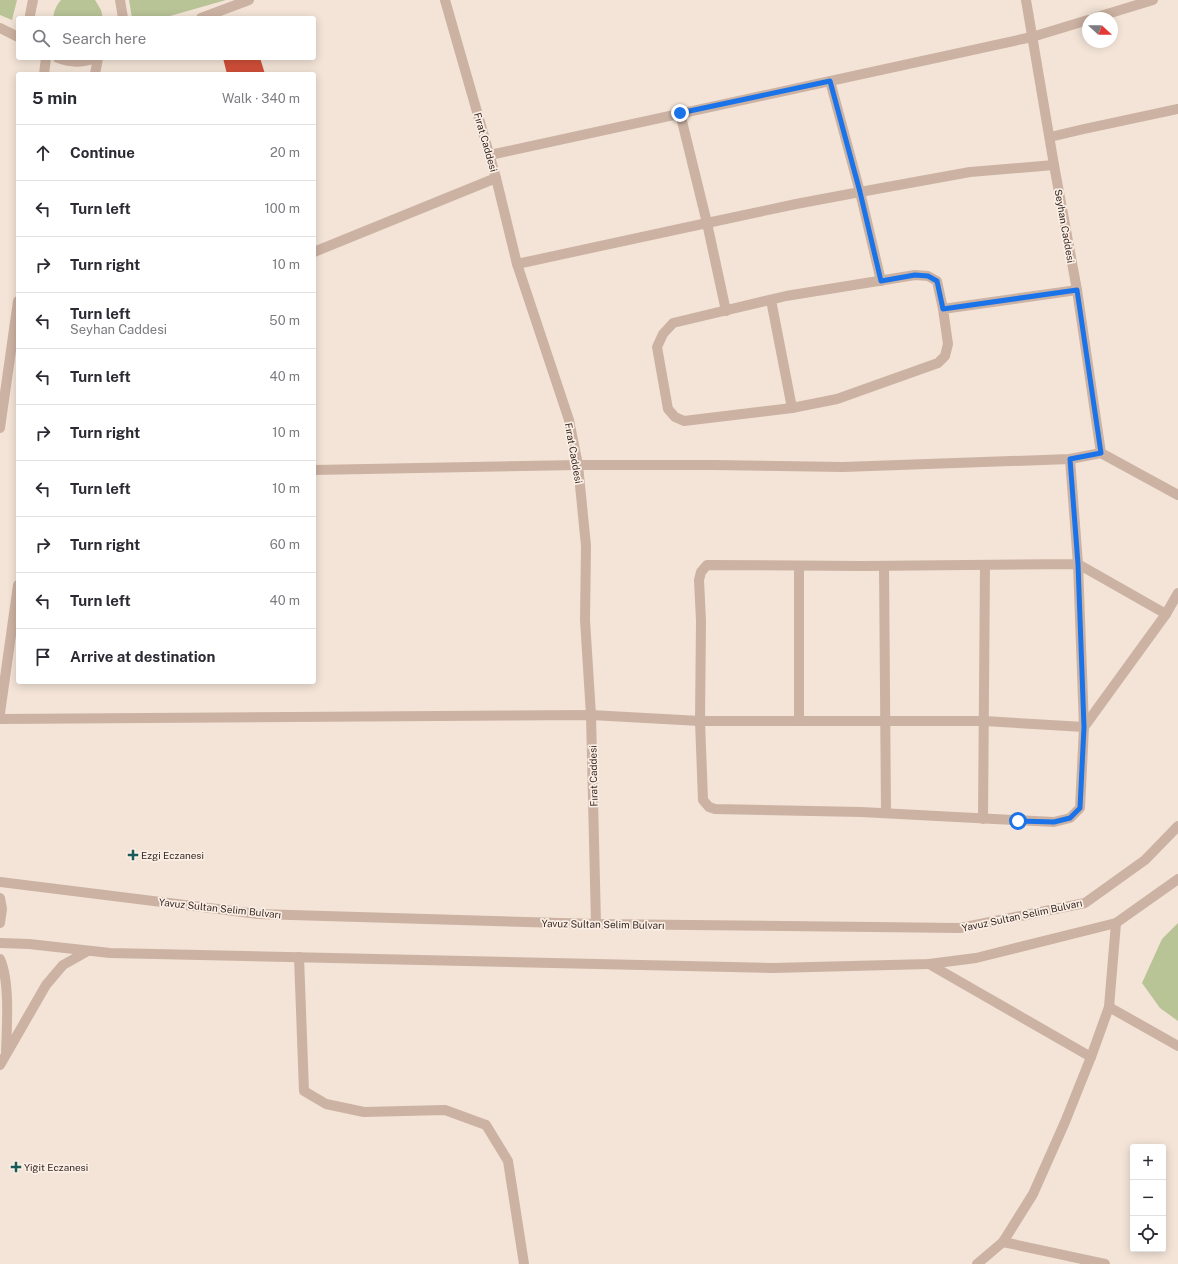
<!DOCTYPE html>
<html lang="en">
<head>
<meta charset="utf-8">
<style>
	body { margin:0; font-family:"Public Sans",sans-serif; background:#f2f2f3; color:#2b2b33 }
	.controls { position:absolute; right:12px; bottom:12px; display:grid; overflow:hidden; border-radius:4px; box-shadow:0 2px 10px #0003 }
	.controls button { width:36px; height:36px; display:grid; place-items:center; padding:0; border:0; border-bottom:1px solid #e1e1e2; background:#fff; color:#2b2b33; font:20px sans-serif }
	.compass { position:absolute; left:1082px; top:12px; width:36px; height:36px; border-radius:50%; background:#fff; box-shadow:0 2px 10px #0003; rotate:111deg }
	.stop { position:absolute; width:12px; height:12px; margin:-9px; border:3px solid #1a73e8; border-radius:50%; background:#fff }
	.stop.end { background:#1a73e8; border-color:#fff; box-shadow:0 1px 4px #0008 }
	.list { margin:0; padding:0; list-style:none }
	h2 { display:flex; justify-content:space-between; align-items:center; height:52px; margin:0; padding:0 16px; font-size:17px }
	h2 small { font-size:13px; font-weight:400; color:#7c7c81 }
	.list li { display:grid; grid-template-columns:26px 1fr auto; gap:12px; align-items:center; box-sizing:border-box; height:56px; padding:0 16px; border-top:1px solid #e1e1e2 }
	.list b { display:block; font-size:15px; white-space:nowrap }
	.list p { margin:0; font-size:13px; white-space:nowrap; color:#7c7c81 }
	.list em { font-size:13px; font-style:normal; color:#7c7c81 }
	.icon { flex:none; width:22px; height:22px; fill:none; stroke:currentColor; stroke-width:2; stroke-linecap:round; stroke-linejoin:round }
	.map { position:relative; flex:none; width:1178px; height:1264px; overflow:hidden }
	.search { position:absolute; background:#fff; box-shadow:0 2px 10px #0003; left:16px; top:16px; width:300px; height:44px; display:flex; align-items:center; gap:10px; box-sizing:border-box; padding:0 14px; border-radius:4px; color:#7c7c81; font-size:15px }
	.panel { position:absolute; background:#fff; box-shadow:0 2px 10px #0003; left:16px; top:72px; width:300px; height:612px; border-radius:4px }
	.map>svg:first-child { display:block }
</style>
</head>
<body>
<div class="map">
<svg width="1178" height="1264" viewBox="0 0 1178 1264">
	<rect width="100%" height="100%" fill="#f3e4d7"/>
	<g fill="#b8c396">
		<polygon points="0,0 17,0 12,20 0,15"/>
		<path d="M61,0H95L101,10L103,18H53C54,11 56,6 61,0Z"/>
		<polygon points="129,0 226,0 163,18 132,18"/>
		<polygon points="1178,923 1178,1021 1160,1008 1142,983 1162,939"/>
	</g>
	<polygon fill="#d04f38" points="223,58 260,58 265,74 227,74"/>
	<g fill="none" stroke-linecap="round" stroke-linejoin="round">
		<g stroke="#ccb2a3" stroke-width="10">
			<polyline points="120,0 123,18"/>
			<polyline points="445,0 496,178 517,264 569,420 578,465 586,546 585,620 591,715 596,924"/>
			<polyline points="1026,0 1054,165 1077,290 1101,453"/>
			<polyline points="30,18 30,15 33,0"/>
			<polyline points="201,18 249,0"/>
			<polyline points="1094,18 1153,0"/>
			<polyline points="0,28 18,37"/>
			<path d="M58,58C70,63 82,63 95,58"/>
			<polyline points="44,74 46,58"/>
			<polyline points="95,74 98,58"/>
			<polyline points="830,81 860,192 881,281"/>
			<polyline points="680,113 707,223 726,311"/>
			<polyline points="1050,137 1084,129 1178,109"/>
			<polyline points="490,155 1032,37 1088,20"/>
			<polyline points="314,252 496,178"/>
			<polyline points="517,264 707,223 796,204 860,192 970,172 1054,165"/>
			<polyline points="771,300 792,408"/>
			<polyline points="943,309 948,344 945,356 938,363 837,399 792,408 684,421 675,417 668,409 657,347 663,334 673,323 786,296 915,275 928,276 937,281 943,309 1077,290"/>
			<polyline points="0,428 18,301"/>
			<polyline points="1070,459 1078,564 1084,727 1080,808 1070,818 1054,822 861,812 715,809 709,807 703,800 700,721 701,621 699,580 701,572 707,565 863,566 1078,564 1166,614"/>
			<polyline points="314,470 578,465 713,465 843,467 1070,459 1101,453 1178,495"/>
			<polyline points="884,566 886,813"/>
			<polyline points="0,713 18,585"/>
			<polyline points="0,719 591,715 700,721 984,721 1084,727 1166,614 1178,593"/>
			<polyline points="799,721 799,566"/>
			<polyline points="983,819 985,565"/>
			<polyline points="0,882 258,914 596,924 960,928 1085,903 1145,860 1178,826"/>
			<polyline points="0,898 2,909 0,923"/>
			<polyline points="0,943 29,944 110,953 773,968 929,964 976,958 1116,923 1178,879"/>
			<polyline points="299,957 304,1091 326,1104 364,1112 445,1110 486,1125 508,1161 524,1264"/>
			<path d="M0,959C10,981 7,1026 6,1051"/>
			<polyline points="929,964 1091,1057"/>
			<polyline points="1109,1007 1178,1046"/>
			<polyline points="0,1065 46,985 63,965 88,951"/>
			<polyline points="1003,1242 1105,1264"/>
			<polyline points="977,1264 1003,1242 1033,1194 1065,1122 1091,1057 1109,1007 1116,923"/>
		</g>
	</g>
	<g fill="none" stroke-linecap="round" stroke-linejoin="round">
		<polyline stroke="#1a73e8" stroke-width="5" points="680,113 830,81 860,192 881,281 915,275 928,276 937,281 943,309 1077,290 1101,453 1070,459 1078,564 1084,727 1080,808 1070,818 1054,822 1018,821"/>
	</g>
	<g fill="#185b59" stroke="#fbeee4" stroke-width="1.5">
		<path d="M131 849h4v4h4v4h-4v4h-4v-4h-4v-4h4z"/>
		<path d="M14 1161h4v4h4v4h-4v4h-4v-4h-4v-4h4z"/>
	</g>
	<g text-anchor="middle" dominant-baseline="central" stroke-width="3.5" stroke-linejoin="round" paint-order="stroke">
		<g font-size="10" fill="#362925" stroke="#fbeee4">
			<text transform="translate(486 142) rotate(74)">Fırat Caddesi</text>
			<text transform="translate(1065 226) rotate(80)">Seyhan Caddesi</text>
			<text transform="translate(574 453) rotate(80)">Fırat Caddesi</text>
			<text transform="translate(593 776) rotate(-91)">Fırat Caddesi</text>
			<text transform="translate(220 908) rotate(6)">Yavuz Sultan Selim Bulvarı</text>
			<text transform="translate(1022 915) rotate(-12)">Yavuz Sultan Selim Bulvarı</text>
			<text transform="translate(603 924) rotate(1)">Yavuz Sultan Selim Bulvarı</text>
		</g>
		<g font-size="10" fill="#362925" stroke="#fbeee4" text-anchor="start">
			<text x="141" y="855">Ezgi Eczanesi</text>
			<text x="24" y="1167">Yiğit Eczanesi</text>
		</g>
	</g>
</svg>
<div class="controls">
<button>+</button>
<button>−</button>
<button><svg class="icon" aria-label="locate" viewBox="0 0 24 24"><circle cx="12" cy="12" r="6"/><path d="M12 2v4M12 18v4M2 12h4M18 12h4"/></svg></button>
</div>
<svg class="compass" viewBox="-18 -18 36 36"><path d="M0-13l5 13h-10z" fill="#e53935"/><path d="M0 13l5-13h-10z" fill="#7c7c81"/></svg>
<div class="stop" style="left:1018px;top:821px"></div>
<div class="stop end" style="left:680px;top:113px"></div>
<div class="search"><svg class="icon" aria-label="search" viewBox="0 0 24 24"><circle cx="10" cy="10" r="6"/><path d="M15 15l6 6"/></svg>Search here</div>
<section class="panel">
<h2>5 min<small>Walk · 340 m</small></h2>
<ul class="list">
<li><svg class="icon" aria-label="ahead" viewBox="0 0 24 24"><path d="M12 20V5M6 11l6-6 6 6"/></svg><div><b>Continue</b></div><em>20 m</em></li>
<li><svg class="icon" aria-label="left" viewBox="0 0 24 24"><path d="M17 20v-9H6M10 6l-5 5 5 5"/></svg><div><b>Turn left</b></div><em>100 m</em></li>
<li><svg class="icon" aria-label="right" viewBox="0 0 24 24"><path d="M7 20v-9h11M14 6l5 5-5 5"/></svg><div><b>Turn right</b></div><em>10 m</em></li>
<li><svg class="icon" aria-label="left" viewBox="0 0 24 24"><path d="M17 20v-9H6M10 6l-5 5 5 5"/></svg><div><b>Turn left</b><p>Seyhan Caddesi</p></div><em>50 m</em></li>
<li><svg class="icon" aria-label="left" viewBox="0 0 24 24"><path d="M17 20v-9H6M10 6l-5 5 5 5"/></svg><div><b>Turn left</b></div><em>40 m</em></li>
<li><svg class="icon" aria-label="right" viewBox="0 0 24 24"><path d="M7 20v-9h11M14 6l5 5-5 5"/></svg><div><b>Turn right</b></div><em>10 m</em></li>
<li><svg class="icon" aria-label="left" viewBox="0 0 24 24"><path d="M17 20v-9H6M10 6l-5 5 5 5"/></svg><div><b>Turn left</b></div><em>10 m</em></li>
<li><svg class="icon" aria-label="right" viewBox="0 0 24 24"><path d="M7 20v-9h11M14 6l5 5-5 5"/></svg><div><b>Turn right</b></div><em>60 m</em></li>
<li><svg class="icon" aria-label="left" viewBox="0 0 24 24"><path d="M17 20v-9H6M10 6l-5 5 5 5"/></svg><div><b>Turn left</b></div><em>40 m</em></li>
<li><svg class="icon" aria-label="arrive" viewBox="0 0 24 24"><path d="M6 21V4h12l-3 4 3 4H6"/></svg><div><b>Arrive at destination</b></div></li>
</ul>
</section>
</div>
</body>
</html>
